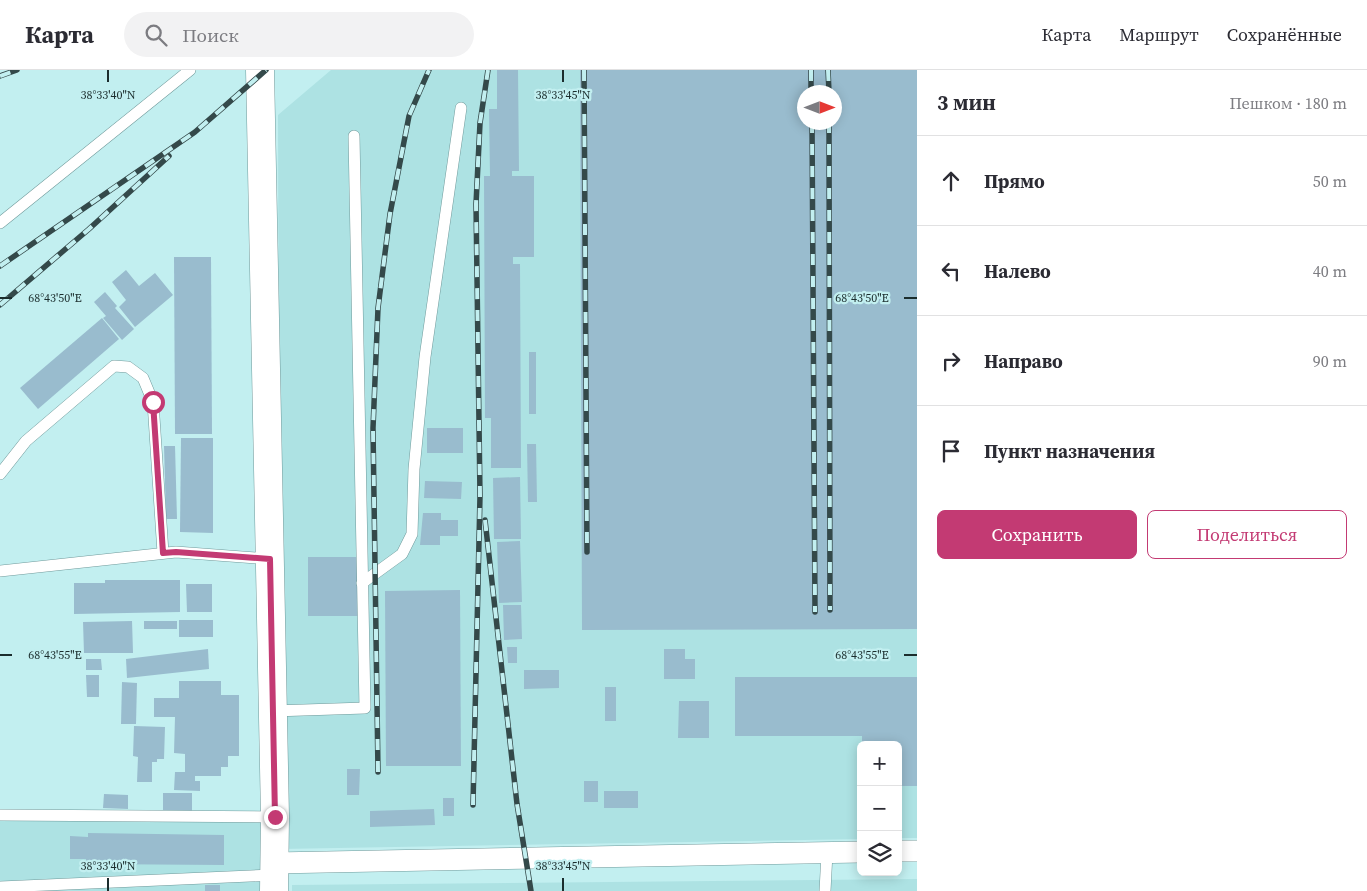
<!DOCTYPE html>
<html lang="ru">
<head>
<meta charset="utf-8">
<style>
	body { margin:0; font-family:"Source Serif 4",serif; background:#f2f2f3; color:#2b2b33 }
	.controls { position:absolute; right:15px; bottom:15px; display:grid; overflow:hidden; border-radius:8px; box-shadow:0 2px 12px #0003 }
	.controls button { width:45px; height:45px; display:grid; place-items:center; padding:0; border:0; border-bottom:1px solid #e1e1e2; background:#fff; color:#2b2b33; font:25px sans-serif }
	.compass { position:absolute; left:797px; top:15px; width:45px; height:45px; border-radius:50%; background:#fff; box-shadow:0 2px 12px #0003; rotate:90deg }
	.stop { position:absolute; width:15px; height:15px; margin:-11px; border:4px solid #c33a73; border-radius:50%; background:#fff }
	.stop.end { background:#c33a73; border-color:#fff; box-shadow:0 1px 5px #0008 }
	.list { margin:0; padding:0; list-style:none }
	h2 { display:flex; justify-content:space-between; align-items:center; height:65px; margin:0; padding:0 20px; font-size:21px }
	h2 small { font-size:16px; font-weight:400; color:#7c7c81 }
	.list li { display:grid; grid-template-columns:32px 1fr auto; gap:15px; align-items:center; box-sizing:border-box; height:90px; padding:0 20px; border-top:1px solid #e1e1e2 }
	.list b { display:block; font-size:19px; white-space:nowrap }
	.list em { font-size:16px; font-style:normal; color:#7c7c81 }
	.actions { display:flex; gap:10px; padding:15px 20px }
	.actions a { flex:1; padding:11px 0; border:1px solid #c33a73; border-radius:8px; text-align:center; font-size:18px; color:#c33a73 }
	.actions .main { background:#c33a73; color:#fff }
	.icon { flex:none; width:28px; height:28px; fill:none; stroke:currentColor; stroke-width:2; stroke-linecap:round; stroke-linejoin:round }
	.map { position:relative; flex:none; width:917px; height:821px; overflow:hidden }
	header { display:flex; align-items:center; gap:30px; box-sizing:border-box; height:70px; padding:0 25px; background:#fff; border-bottom:1px solid #e1e1e2 }
	header strong { font-size:24px }
	nav { display:flex; gap:28px; margin-inline-start:auto; font-size:18px }
	.search { width:350px; height:45px; background:#f2f2f3; display:flex; align-items:center; gap:12px; box-sizing:border-box; padding:0 18px; border-radius:28px; color:#7c7c81; font-size:19px }
	main { display:flex }
	aside { flex:1; background:#fff }
	.map>svg:first-child { display:block }
</style>
</head>
<body>
<header>
<strong>Карта</strong>
<div class="search"><svg class="icon" aria-label="search" viewBox="0 0 24 24"><circle cx="10" cy="10" r="6"/><path d="M15 15l6 6"/></svg>Поиск</div>
<nav><a>Карта</a><a>Маршрут</a><a>Сохранённые</a></nav>
</header>
<main>
<div class="map">
<svg width="917" height="821" viewBox="0 0 917 821">
	<rect width="100%" height="100%" fill="#c2eff0"/>
	<g fill="#ade2e3" fill-rule="evenodd">
		<path d="M331,0H917V768H898V675H861V769L280,779L278,45ZM804,22H834V52H804Z"/>
		<polygon points="0,748 268,750 267,821 0,821"/>
		<polygon points="917,809 917,821 292,821 292,815"/>
	</g>
	<g fill="#99bcce" fill-rule="evenodd">
		<polygon points="497,0 518,0 519,101 512,101 512,106 534,106 534,187 513,187 513,194 520,194 521,398 491,398 491,348 485,348 484,106 490,106 489,39 497,39"/>
		<path d="M580,0H917V559L582,560ZM804,22H834V52H804Z"/>
		<polygon points="174,187 211,187 212,364 175,364"/>
		<polygon points="126,200 139,216 155,203 173,225 135,257 119,237 126,230 112,212"/>
		<polygon points="105,222 117,236 115,238 134,259 122,270 103,248 106,246 94,232"/>
		<polygon points="102,248 119,269 38,339 20,318"/>
		<rect x="529" y="282" width="7" height="62"/>
		<rect x="427" y="358" width="36" height="25"/>
		<polygon points="181,368 213,368 213,463 180,462"/>
		<polygon points="527,374 536,374 537,432 528,432"/>
		<polygon points="164,376 175,376 177,449 166,449"/>
		<polygon points="520,407 521,469 494,469 493,408"/>
		<polygon points="425,411 462,412 461,429 424,428"/>
		<polygon points="423,443 441,443 441,450 458,450 458,466 440,466 440,475 420,475"/>
		<polygon points="520,471 522,532 499,533 497,472"/>
		<polygon points="308,487 359,487 360,546 308,546"/>
		<polygon points="105,510 180,510 180,542 74,544 74,513 105,513"/>
		<polygon points="186,514 212,514 212,542 187,542"/>
		<polygon points="460,520 461,696 386,696 385,521"/>
		<polygon points="503,535 521,535 522,569 504,570"/>
		<rect x="179" y="550" width="34" height="17"/>
		<polygon points="132,551 133,583 84,583 83,552"/>
		<rect x="144" y="551" width="33" height="8"/>
		<polygon points="507,577 517,577 517,593 508,593"/>
		<polygon points="208,579 209,599 127,608 126,589"/>
		<polygon points="664,579 685,579 685,589 695,589 695,609 664,609"/>
		<polygon points="86,589 101,589 102,600 86,600"/>
		<polygon points="524,600 559,600 559,618 524,619"/>
		<polygon points="86,605 99,605 99,627 87,627"/>
		<polygon points="735,607 917,607 917,716 898,716 898,675 862,675 862,666 735,666"/>
		<polygon points="179,611 221,611 221,625 239,625 239,686 228,686 228,697 221,697 221,706 195,706 195,711 200,711 200,721 174,720 175,702 185,702 185,684 174,683 175,647 154,647 154,628 179,628"/>
		<polygon points="122,612 137,613 136,654 121,654"/>
		<rect x="605" y="617" width="11" height="34"/>
		<polygon points="679,631 709,631 709,668 678,668"/>
		<polygon points="134,656 165,657 164,689 157,689 157,692 152,692 152,712 137,712 138,687 133,686"/>
		<polygon points="347,699 360,699 359,725 347,725"/>
		<rect x="584" y="711" width="14" height="21"/>
		<rect x="604" y="721" width="34" height="17"/>
		<polygon points="163,723 192,723 192,741 163,740"/>
		<polygon points="104,724 128,725 128,739 103,738"/>
		<rect x="443" y="728" width="11" height="18"/>
		<polygon points="434,739 435,755 370,757 370,741"/>
		<polygon points="88,763 224,765 224,795 86,794 86,789 70,789 70,766 88,767"/>
		<rect x="205" y="815" width="15" height="6"/>
	</g>
	<g fill="none" stroke-linecap="round" stroke-linejoin="round">
		<g stroke="#709a9b" stroke-width="12">
			<g id="lane">
				<polyline points="0,153 190,0"/>
				<polyline points="0,404 26,371 114,296 128,297 143,308 153,332 163,483"/>
				<polyline points="0,501 176,482 270,489"/>
				<polyline points="362,513 402,484 412,464 414,399 425,287 461,38"/>
				<polyline points="273,641 365,638 354,66"/>
				<polyline points="0,745 275,747"/>
				<polyline points="0,817 274,805"/>
				<polyline points="825,821 827,783"/>
			</g>
		</g>
		<g stroke="#709a9b" stroke-width="22">
			<g id="street">
				<polyline points="898,781 917,781"/>
				<polyline points="274,793 861,782"/>
			</g>
		</g>
		<g stroke="#709a9b" stroke-width="29">
			<polyline id="secondary" points="260,0 275,747 274,821"/>
		</g>
		<use href="#lane" stroke="#fff" stroke-width="11"/>
		<use href="#street" stroke="#fff" stroke-width="21"/>
		<use href="#secondary" stroke="#fff" stroke-width="28"/>
		<g stroke="#34494a" stroke-width="5.5">
			<g id="rail">
				<polyline points="584,0 587,482"/>
				<polyline points="811,0 811,22"/>
				<polyline points="828,0 829,22"/>
				<polyline points="0,6 17,0"/>
				<polyline points="812,52 815,542"/>
				<polyline points="829,52 830,540"/>
				<polyline points="0,196 195,62 266,0"/>
				<polyline points="0,235 89,159 169,86"/>
				<polyline points="485,450 517,734 531,821"/>
				<polyline points="378,702 373,358 378,238 390,144 409,46 429,0"/>
				<polyline points="473,735 480,426 476,134 480,53 488,0"/>
			</g>
		</g>
		<use href="#rail" stroke="#c2eff0" stroke-width="4" stroke-dasharray="11" stroke-linecap="butt"/>
	</g>
	<g fill="none" stroke-linecap="round" stroke-linejoin="round">
		<polyline stroke="#c33a73" stroke-width="6" points="153,332 163,483 176,482 270,489 275,747"/>
	</g>
	<path fill="none" stroke="#1b2d2d" stroke-width="2" d="M108,0V12M563,0V12M0,228H12M904,228H917M0,585H12M904,585H917M108,808V821M563,808V821"/>
	<g font-size="12" text-anchor="middle" fill="#1b2d2d" stroke="#c2eff0" stroke-width="4.5" stroke-linejoin="round" paint-order="stroke">
		<text x="108" y="29">38°33'40"N</text>
		<text x="563" y="29">38°33'45"N</text>
		<text x="862" y="232">68°43'50"E</text>
		<text x="55" y="232">68°43'50"E</text>
		<text x="862" y="589">68°43'55"E</text>
		<text x="55" y="589">68°43'55"E</text>
		<text x="108" y="800">38°33'40"N</text>
		<text x="563" y="800">38°33'45"N</text>
	</g>
</svg>
<div class="controls">
<button>+</button>
<button>−</button>
<button><svg class="icon" aria-label="layers" viewBox="0 0 24 24"><path d="M12 4l9 5-9 5-9-5zM3 14l9 5 9-5"/></svg></button>
</div>
<svg class="compass" viewBox="-18 -18 36 36"><path d="M0-13l5 13h-10z" fill="#e53935"/><path d="M0 13l5-13h-10z" fill="#7c7c81"/></svg>
<div class="stop" style="left:153px;top:332px"></div>
<div class="stop end" style="left:275px;top:747px"></div>
</div>
<aside>
<h2>3 мин<small>Пешком · 180 m</small></h2>
<ul class="list">
<li><svg class="icon" aria-label="ahead" viewBox="0 0 24 24"><path d="M12 20V5M6 11l6-6 6 6"/></svg><div><b>Прямо</b></div><em>50 m</em></li>
<li><svg class="icon" aria-label="left" viewBox="0 0 24 24"><path d="M17 20v-9H6M10 6l-5 5 5 5"/></svg><div><b>Налево</b></div><em>40 m</em></li>
<li><svg class="icon" aria-label="right" viewBox="0 0 24 24"><path d="M7 20v-9h11M14 6l5 5-5 5"/></svg><div><b>Направо</b></div><em>90 m</em></li>
<li><svg class="icon" aria-label="arrive" viewBox="0 0 24 24"><path d="M6 21V4h12l-3 4 3 4H6"/></svg><div><b>Пункт назначения</b></div></li>
</ul>
<div class="actions"><a class="main">Сохранить</a><a>Поделиться</a></div>
</aside>
</main>
</body>
</html>
